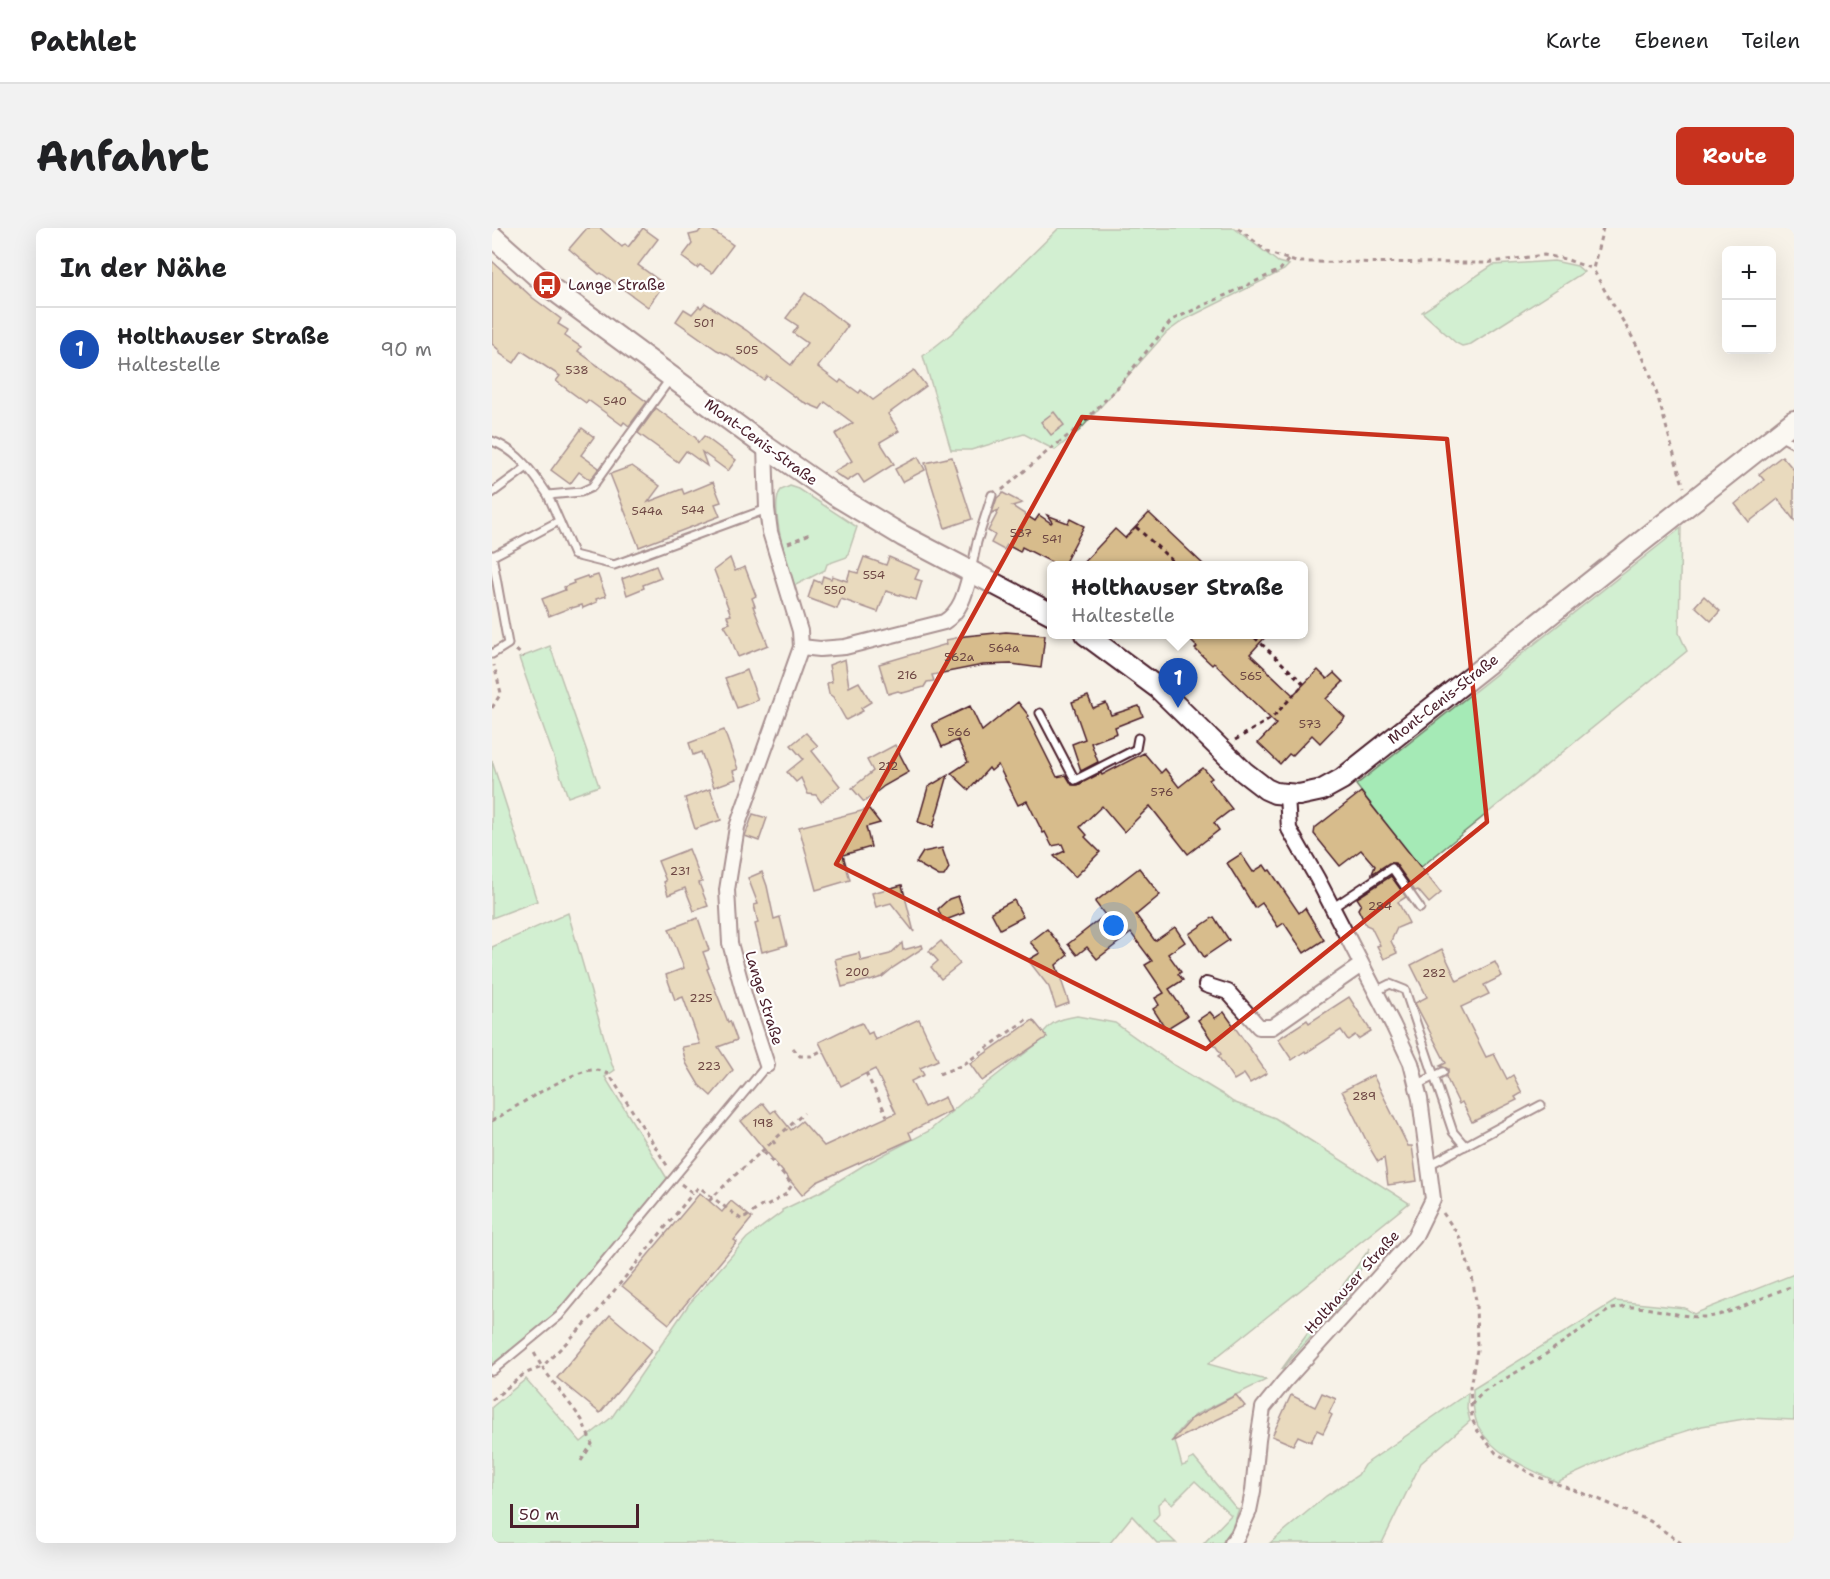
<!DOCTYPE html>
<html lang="de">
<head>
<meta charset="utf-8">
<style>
	body { margin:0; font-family:"Shantell Sans",sans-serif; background:#f2f2f2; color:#202124 }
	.controls { position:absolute; right:18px; top:18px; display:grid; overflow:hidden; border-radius:9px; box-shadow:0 6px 24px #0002 }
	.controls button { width:54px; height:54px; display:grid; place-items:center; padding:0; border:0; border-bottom:2px solid #e0e0e0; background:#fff; color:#202124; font:30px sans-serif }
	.scale { position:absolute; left:18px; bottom:15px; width:129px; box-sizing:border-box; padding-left:6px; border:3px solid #4a1f2b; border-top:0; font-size:16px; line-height:21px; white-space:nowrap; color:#4a1f2b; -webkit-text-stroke:4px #fff; paint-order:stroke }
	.you { position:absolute; left:622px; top:698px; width:21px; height:21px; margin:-15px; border:4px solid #fff; border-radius:50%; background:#1a73e8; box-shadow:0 0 0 9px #1a73e833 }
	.badge { display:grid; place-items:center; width:39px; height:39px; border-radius:50%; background:#c8321e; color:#fff; font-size:20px; font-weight:700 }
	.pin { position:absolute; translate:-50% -50px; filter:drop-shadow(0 2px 3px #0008) }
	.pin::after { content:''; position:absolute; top:32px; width:21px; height:18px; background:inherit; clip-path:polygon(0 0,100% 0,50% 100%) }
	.popup { position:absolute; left:555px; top:333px; width:261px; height:78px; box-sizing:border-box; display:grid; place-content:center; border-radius:9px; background:#fff; filter:drop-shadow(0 2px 4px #0005); font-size:20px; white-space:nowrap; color:#757577 }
	.popup b { font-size:22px; color:#202124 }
	.popup::after { content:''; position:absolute; left:50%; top:100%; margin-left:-12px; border:12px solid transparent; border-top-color:#fff }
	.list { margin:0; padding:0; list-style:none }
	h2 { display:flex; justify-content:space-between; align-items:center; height:78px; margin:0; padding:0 24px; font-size:26px }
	h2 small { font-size:20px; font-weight:400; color:#757577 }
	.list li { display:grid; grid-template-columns:39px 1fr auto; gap:18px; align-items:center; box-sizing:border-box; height:84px; padding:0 24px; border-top:2px solid #e0e0e0 }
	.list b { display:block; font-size:22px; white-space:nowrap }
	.list p { margin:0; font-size:20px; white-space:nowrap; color:#757577 }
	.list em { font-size:20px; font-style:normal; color:#757577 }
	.map { position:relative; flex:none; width:1302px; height:1315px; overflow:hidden; border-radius:9px }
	header { display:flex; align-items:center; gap:36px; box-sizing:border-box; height:84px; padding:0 30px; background:#fff; border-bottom:2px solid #e0e0e0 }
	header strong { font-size:28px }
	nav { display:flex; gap:33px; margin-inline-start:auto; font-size:21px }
	.intro { display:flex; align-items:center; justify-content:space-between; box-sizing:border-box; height:144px; padding:0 36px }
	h1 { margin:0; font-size:42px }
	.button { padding:15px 27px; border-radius:9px; background:#c8321e; color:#fff; font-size:21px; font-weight:700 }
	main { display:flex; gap:36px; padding:0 36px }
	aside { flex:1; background:#fff; border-radius:9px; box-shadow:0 6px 24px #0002 }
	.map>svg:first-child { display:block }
</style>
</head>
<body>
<header>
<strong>Pathlet</strong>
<nav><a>Karte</a><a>Ebenen</a><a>Teilen</a></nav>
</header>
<div class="intro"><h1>Anfahrt</h1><a class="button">Route</a></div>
<main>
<aside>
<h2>In der Nähe<small></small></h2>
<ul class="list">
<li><span class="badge" style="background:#1a4fb4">1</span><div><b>Holthauser Straße</b><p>Haltestelle</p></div><em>90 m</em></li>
</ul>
</aside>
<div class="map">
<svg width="1302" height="1315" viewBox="0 0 1302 1315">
	<rect width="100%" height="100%" fill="#f7f2e8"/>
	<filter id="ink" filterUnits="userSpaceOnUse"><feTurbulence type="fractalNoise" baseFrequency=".0167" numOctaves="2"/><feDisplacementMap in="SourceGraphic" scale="12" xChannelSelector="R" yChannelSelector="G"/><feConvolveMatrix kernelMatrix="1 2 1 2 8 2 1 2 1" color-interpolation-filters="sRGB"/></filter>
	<g filter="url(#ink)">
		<g fill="#a5eab6" stroke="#788470" stroke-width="1.5">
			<polygon points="567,0 742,0 786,34 797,37 792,42 692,92 674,105 588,202 563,222 532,206 479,222 459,222 431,128 459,106"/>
			<polygon points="1062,33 1085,38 1092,44 979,116 970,118 964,115 930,84 1001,37"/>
			<path d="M298,258L307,261L365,299L355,329L335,336L333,342L302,358C296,338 276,278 289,262Z"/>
			<polygon points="1189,300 1187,405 1195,423 928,640 864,557"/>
			<polygon points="58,418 107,558 76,569 27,430"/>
			<polygon points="0,533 45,673 0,690"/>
			<polygon points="76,685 120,837 123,842 113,849 176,952 73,1077 0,1138 0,719"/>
			<path d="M585,788L623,795L682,837L730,866L741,874L783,890L917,975L716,1136L774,1152L705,1186L697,1192L682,1209L690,1238L696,1236L697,1232L702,1230L744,1280L747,1281L739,1302L730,1315H712L739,1287L703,1253L680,1276L673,1270L666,1276L667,1286L661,1293L684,1315H665L640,1288L618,1315H0V1179L34,1151L89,1214L120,1189L197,1076L255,1010L290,984V982L330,963L372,937L437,903L473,872L546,815C554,795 566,791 585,788Z"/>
			<polygon points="878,1020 857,1067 789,1142"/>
			<path d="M1302,1046V1192L1258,1190L1210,1198L1137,1221L1065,1254C1038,1241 1001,1227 986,1198C981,1187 981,1173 981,1161L1123,1073L1193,1080L1202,1086Z"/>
			<polygon points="976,1165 975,1181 978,1193 929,1235 890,1315 778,1315 834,1268 866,1247 872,1237"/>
		</g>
		<g fill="#d7bc8c" stroke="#4a1f2b" stroke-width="1.5">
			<polygon points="95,0 108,0 130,19 133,16 136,19 151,0 166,11 146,37 172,56 156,79 109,45 107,46 77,21"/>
			<polygon points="210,0 217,0 241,17 220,45 208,37 205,40 190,29 200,16 197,7 206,5"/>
			<polygon points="0,33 41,70 69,91 66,96 76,102 73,108 89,119 86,123 155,174 137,198 132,194 130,197 96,172 94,175 64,153 68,148 30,123 22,135 7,125 8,123 0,116"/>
			<polygon points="313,65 356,98 326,139 347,155 349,152 367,165 369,162 381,172 422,142 434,158 396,186 407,203 388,214 402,236 372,255 366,246 355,253 341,244 360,233 343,206 361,195 333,174 328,181 309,173 275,148 272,152 236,127 225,122 184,93 192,81 200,86 207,78 209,80 213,75 254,102 299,137 315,115 301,105 306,98 294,90"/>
			<polygon points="164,180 204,210 206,215 212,208 244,232 236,243 210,224 215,238 194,223 186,234 146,205"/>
			<polygon points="562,184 572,197 559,207 549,194"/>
			<polygon points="90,200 102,209 89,227 107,240 98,252 87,244 78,256 59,242"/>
			<polygon points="1290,228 1302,242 1302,292 1286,271 1257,294 1243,276 1272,252 1267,246"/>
			<polygon points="426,229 433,242 410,254 403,241"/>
			<polygon points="460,229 480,291 453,300 433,235"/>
			<polygon points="140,238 168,258 156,274 190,261 192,266 221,254 229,274 223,276 228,288 147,319 118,246"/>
			<polygon points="511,265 530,275 520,278 543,293 547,287 559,295 560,294 555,287 576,295 578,291 592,298 571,338 567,338 530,319 528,324 515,317 512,322 499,315 503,307 496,303 507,282 500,285 505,270"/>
			<polygon points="657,285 713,338 588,338 623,301 633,310"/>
			<polygon points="372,329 394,337 397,329 427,342 423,351 430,353 424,372 394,363 386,384 349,371 345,381 316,370 322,352 329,355 331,348 339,351 340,348 355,353 358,343 366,345"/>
			<polygon points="238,330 243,343 253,339 264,368 260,370 263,378 261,378 276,417 246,429 237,405 232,397 238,395 235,388 239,387 222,342"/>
			<polygon points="164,338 169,350 151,357 152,360 135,367 130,351"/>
			<polygon points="106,347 114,368 104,371 105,374 91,380 90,377 80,380 80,379 57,388 50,371 73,362 72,359 82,355 81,353 95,348 96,350"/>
			<polygon points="1212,368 1228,383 1219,393 1203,378"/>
			<polygon points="514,404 553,407 549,440 519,436 491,437 440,447 442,453 435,454 432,459 411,465 406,463 396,466 387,436 455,416 454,412 473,408"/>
			<polygon points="692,406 776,406 758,426 801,467 826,442 835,451 842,445 851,454 834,471 853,489 828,515 820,507 800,528 797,526 788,536 766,515 784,496 722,435 720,437 703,421 705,419"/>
			<polygon points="353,431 357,459 367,454 379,474 369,480 371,483 354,492 341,469 337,466 335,455 340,454 337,437"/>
			<polygon points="255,442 266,472 245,480 233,450"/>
			<polygon points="596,468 601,480 614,475 619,487 647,478 651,488 623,499 625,505 599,515 606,534 589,543 580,516 593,511 580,474"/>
			<polygon points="526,474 537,488 535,489 565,549 574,547 580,557 586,557 609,545 610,547 652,525 669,545 673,541 687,559 711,540 720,550 717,552 740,581 722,595 727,602 696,626 658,578 632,604 610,578 588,599 595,607 593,609 608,624 583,649 562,628 573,623 570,616 560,618 553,604 551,605 535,573 526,577 506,537 499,543 497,540 477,562 459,545 476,534 466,512 450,519 440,496 478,478 490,503"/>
			<polygon points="232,502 246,541 241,543 244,551 222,559 209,524 201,527 197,515"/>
			<polygon points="314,505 326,518 320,523 348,558 329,574 324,567 316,566 309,550 304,554 295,544 311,531 299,517"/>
			<polygon points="403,517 417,544 392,558 372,574 360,560 381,543 375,532"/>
			<polygon points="456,547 441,599 426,594 436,559"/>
			<polygon points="218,561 229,592 203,601 193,570"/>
			<polygon points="869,564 949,665 937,675 926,662 923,663 903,635 897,635 880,646 883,638 869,622 848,638 822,606 823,600"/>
			<polygon points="377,581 388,595 374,599 379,619 351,627 358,652 324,662 307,599"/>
			<polygon points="261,586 275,590 267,613 253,608"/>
			<polygon points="450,620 457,640 452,648 447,648 424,635 431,624"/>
			<polygon points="197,621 210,654 207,655 216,678 202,683 193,660 176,667 172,654 174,653 166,633"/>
			<polygon points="749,626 761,644 772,637 776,643 778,642 807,685 813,680 832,712 812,725 792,695 786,699 770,675 763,680 735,635"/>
			<polygon points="647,640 668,667 644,687 663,713 683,699 693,714 676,726 689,744 686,746 691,752 677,761 695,788 674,801 661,781 667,777 663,770 672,765 653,737 660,733 639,705 605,731 595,719 585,727 576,716 613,687 603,674"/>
			<polygon points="270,644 275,658 282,691 288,689 295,717 270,724 263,696 266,695 262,677 266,676 256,650"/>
			<polygon points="899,648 914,669 906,674 917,695 905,700 899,713 905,725 892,731 885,718 888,717 879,699 874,697 866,681 869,676 865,670"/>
			<polygon points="410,657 422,704 399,675 384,679 380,665"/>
			<polygon points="466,668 472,685 451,693 446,681 457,671"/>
			<polygon points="522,672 531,689 508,701 499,684"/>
			<polygon points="722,689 737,712 712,729 697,706"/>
			<polygon points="206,690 217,722 211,724 217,740 215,741 233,786 236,794 238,793 245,812 226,819 241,842 219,868 207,857 194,835 190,819 208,816 191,769 183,772 174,747 192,740 177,701"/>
			<polygon points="555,701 576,727 564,737 577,775 564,780 557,759 536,732 548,725 538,714"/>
			<polygon points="449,713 468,736 449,751 439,739 446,733 437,723"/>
			<polygon points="410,715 411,722 430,717 431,720 402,739 390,749 378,753 377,752 350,759 343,731 367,725 369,733 398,726"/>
			<polygon points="950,721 965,753 1003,734 1010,748 992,757 997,766 969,779 994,829 1002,826 1015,851 1021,847 1030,865 1023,869 1025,872 980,894 970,874 967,876 954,849 956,845 956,841 948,838 954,835 923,775 935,769 919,737"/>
			<polygon points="857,769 879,803 866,811 863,807 856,812 849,802 814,825 813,823 800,832 786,811 815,792 817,795"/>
			<polygon points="718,784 723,790 732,784 775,845 758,855 752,846 742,852 726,828 729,826 706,792"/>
			<polygon points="427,791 446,832 428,840 432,847 419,853 432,879 453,869 459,883 417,904 420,911 325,954 310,967 249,893 271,875 279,885 283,882 299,902 310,893 332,918 404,885 383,841 349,858 327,814 360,798 360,799 370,795 376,806 380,804 383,812"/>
			<polygon points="541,792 555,809 490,853 478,836"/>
			<polygon points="881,847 916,918 920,918 925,953 896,957 892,930 886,934 880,924 850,863"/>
			<polygon points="208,965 230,984 239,973 260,990 242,1012 245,1014 177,1096 130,1058"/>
			<polygon points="118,1087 160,1122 108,1185 65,1150"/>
			<polygon points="830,1165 844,1171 837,1185 840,1187 831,1205 825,1202 819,1214 806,1208 801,1217 780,1208 799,1167 823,1179"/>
			<polygon points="744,1167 753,1178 679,1214 698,1193 697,1192"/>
		</g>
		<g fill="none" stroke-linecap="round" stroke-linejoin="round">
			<g stroke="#4a1f2b" stroke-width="11">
				<g id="lane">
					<polyline points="178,151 100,259 89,264 56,267 82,327 122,337 275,281"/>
					<polyline points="1287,208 1302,216"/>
					<path d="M0,213C25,222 42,246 56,267"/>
					<polyline points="0,265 35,239"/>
					<polyline points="0,327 16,416 0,426"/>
					<polyline points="1,328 67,293"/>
					<polyline points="479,343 485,314 500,267"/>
					<polyline points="548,485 583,552 644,521 646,510"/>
					<polyline points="840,680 900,640 928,680"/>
					<polyline points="884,763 898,756 913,762 961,904 973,918"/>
					<polyline points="924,857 951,844"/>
					<polyline points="937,937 1049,877"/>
					<polyline points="0,1143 67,1088 275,837"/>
				</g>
			</g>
			<g stroke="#4a1f2b" stroke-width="18">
				<g id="street">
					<polyline points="273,218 275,281 278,304 308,403 309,419 245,599 235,662 238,715 253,770 275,837"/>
					<path d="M309,419L328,421L353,419L452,394C470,383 474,362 479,343"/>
					<polyline points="714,757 736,764 767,799 780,799 869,737"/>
					<polyline points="740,1315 746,1307 757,1283 761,1263 766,1212 771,1180 792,1154 922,1010 941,971 928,871 919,835 901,797 825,650 797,601 795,567"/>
				</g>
			</g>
			<g stroke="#4a1f2b" stroke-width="24">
				<g id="secondary">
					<polyline points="0,8 55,57 273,218 343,267 411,308 560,386"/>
					<polyline points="593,406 666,460 752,544 774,561 783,565 807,567 830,562 850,551 1302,193"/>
				</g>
			</g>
			<g stroke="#4a1f2b" stroke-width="3" stroke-dasharray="4.5 4.5" stroke-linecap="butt">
				<polyline points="746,0 777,25 804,34 993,35 1052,27 1073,31 1101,41"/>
				<path d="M1111,0L1101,41C1119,76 1142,107 1157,143C1171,181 1179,221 1192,259"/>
				<polyline points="510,262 556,223 586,200 625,160 680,92 788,42 796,32"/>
				<polyline points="644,299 686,338"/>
				<polyline points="296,315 320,305"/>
				<polyline points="24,422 32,429"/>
				<polyline points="0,480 9,465 2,437"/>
				<polyline points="743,512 780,490 812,456 759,406"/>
				<polyline points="301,820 308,828 319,828 331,822"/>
				<polyline points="374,845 395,888"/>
				<polyline points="447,846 471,837 538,789"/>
				<path d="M0,893C21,881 82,840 104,842C108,842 113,845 117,846L176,939"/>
				<polyline points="283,916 281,913 312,885"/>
				<polyline points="189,956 201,965 207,959 250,992 271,977 275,978 294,966 300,957 270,922"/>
				<polyline points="217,973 240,950 281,913"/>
				<polyline points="951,985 967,1008 980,1048 984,1073 985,1122 978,1159 980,1191 985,1202 1004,1225 1041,1247 1106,1271 1158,1293 1189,1315"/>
				<polyline points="0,1172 32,1146 50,1139 41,1123"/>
				<path d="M979,1177L992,1163L1044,1133L1117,1082C1149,1072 1181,1090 1214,1089C1241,1087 1274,1066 1302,1058"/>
				<polyline points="89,1233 100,1216 90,1192 50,1139 105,1084 201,965"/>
			</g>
			<use href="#lane" stroke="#fff" stroke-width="7"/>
			<use href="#street" stroke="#fff" stroke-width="14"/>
			<use href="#secondary" stroke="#fff" stroke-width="20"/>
		</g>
	</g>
	<path d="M0 0H1302V1315H0ZM590,189L955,211L995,594L714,821L344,636Z" fill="#f7f2e8" fill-opacity=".55" fill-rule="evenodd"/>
	<path fill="none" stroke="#c8321e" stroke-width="4.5" stroke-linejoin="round" d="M590,189L955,211L995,594L714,821L344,636Z"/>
	<defs>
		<g id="bus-disc" transform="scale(1.5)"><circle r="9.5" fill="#c8321e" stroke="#fff"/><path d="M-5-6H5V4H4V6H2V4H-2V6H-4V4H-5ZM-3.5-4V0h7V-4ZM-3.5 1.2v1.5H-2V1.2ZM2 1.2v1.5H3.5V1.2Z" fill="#fff"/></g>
	</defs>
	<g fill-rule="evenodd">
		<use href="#bus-disc" x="55" y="57"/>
	</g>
	<g text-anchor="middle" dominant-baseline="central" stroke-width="4.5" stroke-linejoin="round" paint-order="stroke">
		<g font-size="12" fill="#6d4643">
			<text x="212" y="95">501</text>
			<text x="255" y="122">505</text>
			<text x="85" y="142">538</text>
			<text x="123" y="173">540</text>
			<text x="201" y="282">544</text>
			<text x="155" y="283">544a</text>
			<text x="529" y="305">537</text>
			<text x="560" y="311">541</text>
			<text x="382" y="347">554</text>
			<text x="343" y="362">550</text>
			<text x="512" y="420">564a</text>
			<text x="467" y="429">562a</text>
			<text x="415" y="447">216</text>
			<text x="759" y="448">565</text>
			<text x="818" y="496">573</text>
			<text x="467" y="504">566</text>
			<text x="396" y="538">212</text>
			<text x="670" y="564">576</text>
			<text x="188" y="643">231</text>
			<text x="888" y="678">284</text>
			<text x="365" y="744">200</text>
			<text x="942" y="745">282</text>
			<text x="209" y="770">225</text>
			<text x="217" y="838">223</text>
			<text x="872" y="868">289</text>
			<text x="271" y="895">198</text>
		</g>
		<g font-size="15" fill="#4a1f2b" stroke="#fff" text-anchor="start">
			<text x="76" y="57">Lange Straße</text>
		</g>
		<g font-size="15" fill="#4a1f2b" stroke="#fff">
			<text transform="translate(269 214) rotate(36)">Mont-Cenis-Straße</text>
			<text transform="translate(951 471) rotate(-38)">Mont-Cenis-Straße</text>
			<text transform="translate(272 770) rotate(73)">Lange Straße</text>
			<text transform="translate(860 1054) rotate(-48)">Holthauser Straße</text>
		</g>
	</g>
</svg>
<div class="controls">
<button>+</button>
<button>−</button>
</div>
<div class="scale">50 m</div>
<div class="you"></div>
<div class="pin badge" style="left:686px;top:480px;background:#1a4fb4">1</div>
<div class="popup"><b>Holthauser Straße</b>Haltestelle</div>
</div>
</main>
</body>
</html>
